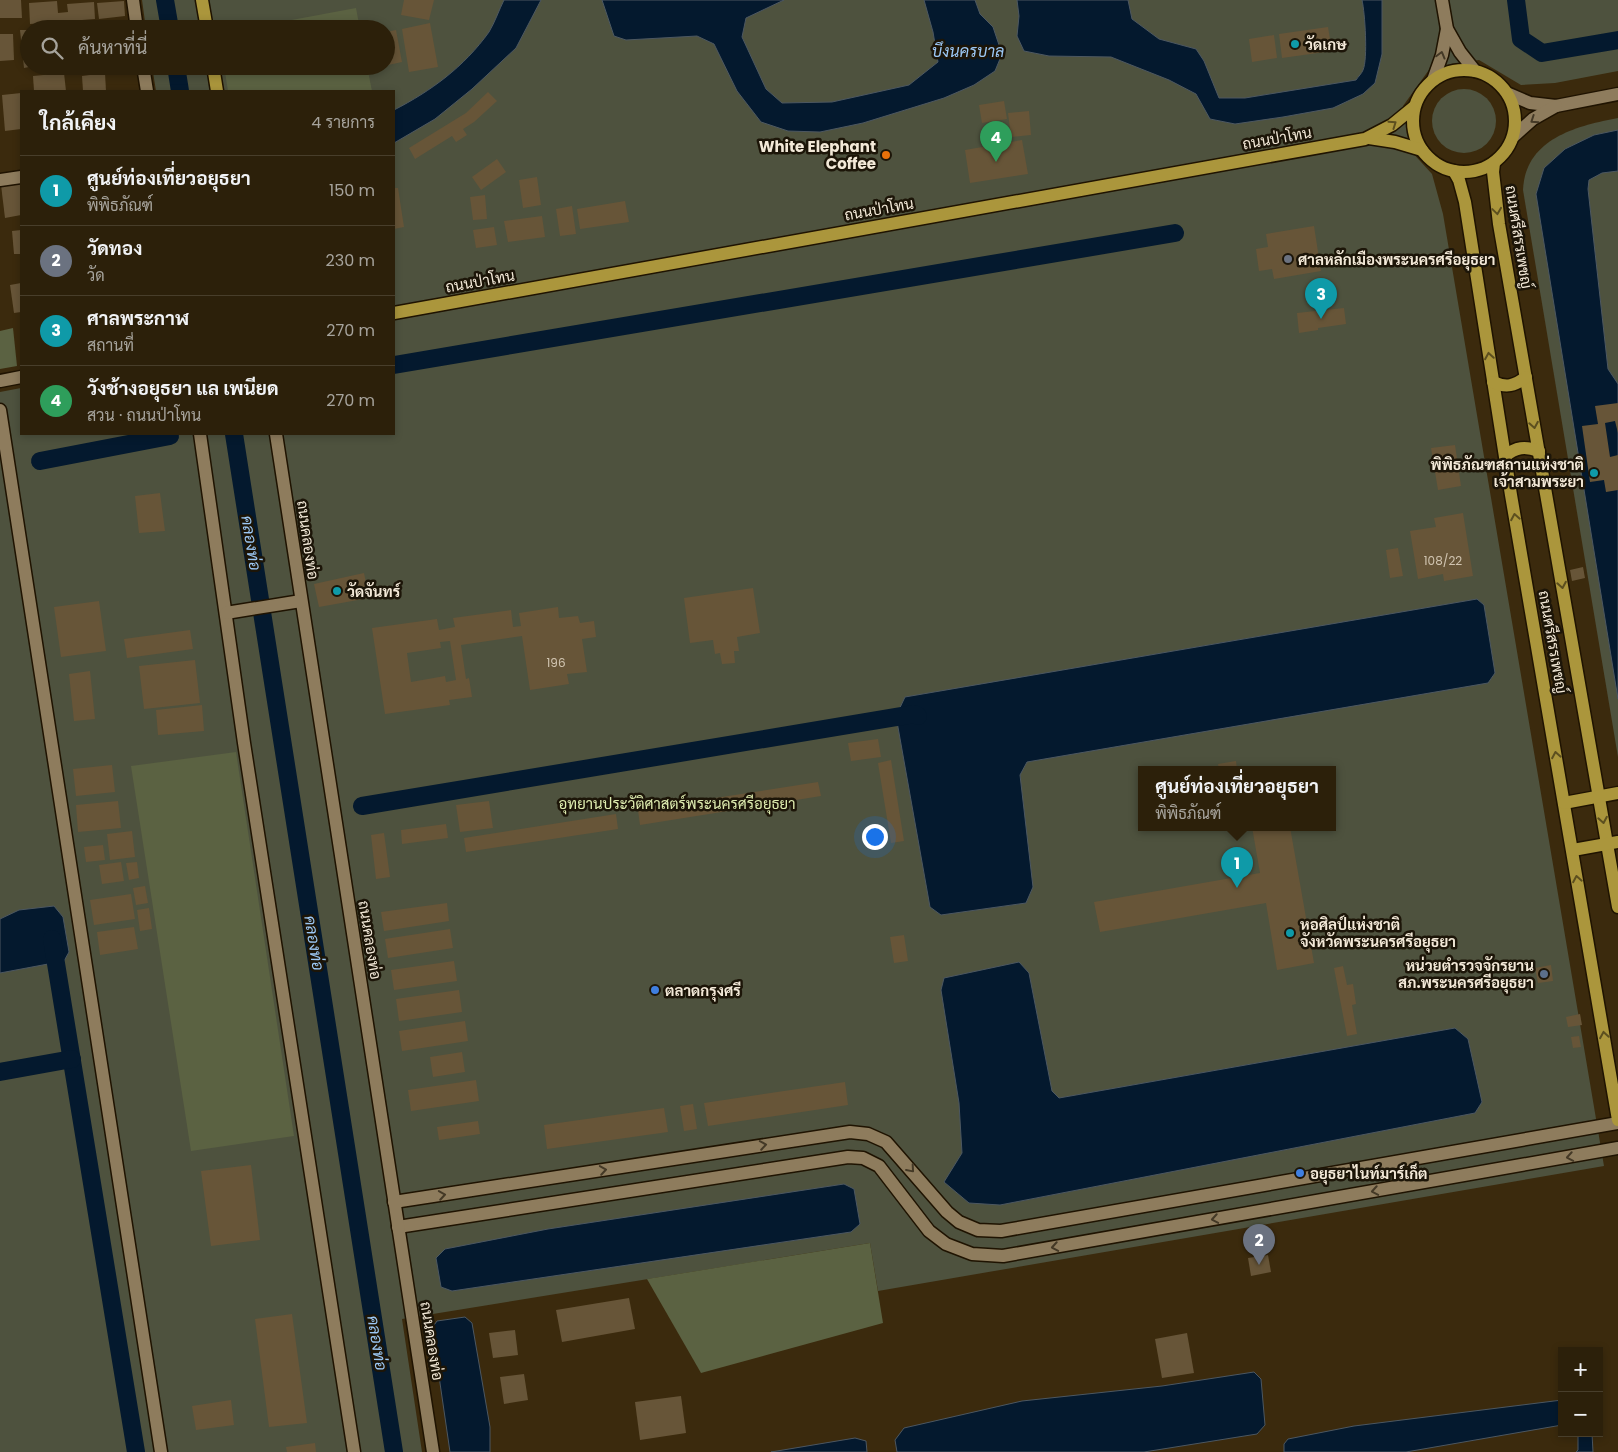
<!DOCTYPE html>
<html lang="th">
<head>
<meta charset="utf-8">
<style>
	body { margin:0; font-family:Poppins,Sarabun,sans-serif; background:#382d18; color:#f1f3f6 }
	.controls { position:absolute; right:15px; bottom:15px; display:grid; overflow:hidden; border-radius:0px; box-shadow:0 2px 8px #0003 }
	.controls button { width:45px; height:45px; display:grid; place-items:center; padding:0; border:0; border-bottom:1px solid #483e2b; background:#2c200a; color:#f1f3f6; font:25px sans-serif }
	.you { position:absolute; left:874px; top:836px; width:18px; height:18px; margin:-12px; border:4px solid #fff; border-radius:50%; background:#1a73e8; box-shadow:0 0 0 8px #1a73e833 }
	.badge { display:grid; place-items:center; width:32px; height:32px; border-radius:50%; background:#bca0f2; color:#fff; font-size:16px; font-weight:700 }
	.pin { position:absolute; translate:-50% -41px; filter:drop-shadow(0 1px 2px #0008) }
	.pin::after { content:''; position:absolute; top:26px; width:18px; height:15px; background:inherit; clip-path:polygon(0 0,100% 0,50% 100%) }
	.popup { position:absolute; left:1138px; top:766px; width:198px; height:65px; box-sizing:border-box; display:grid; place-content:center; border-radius:0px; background:#2c200a; filter:drop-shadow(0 1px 4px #0005); font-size:16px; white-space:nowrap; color:#a6a39c }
	.popup b { font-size:19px; color:#f1f3f6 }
	.popup::after { content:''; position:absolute; left:50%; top:100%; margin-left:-10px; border:10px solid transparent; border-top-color:#2c200a }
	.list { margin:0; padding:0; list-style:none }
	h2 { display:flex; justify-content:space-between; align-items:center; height:65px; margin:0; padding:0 20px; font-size:21px }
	h2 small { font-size:16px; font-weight:400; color:#a6a39c }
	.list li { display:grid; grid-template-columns:32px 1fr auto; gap:15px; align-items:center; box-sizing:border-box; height:70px; padding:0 20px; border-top:1px solid #483e2b }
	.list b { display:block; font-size:19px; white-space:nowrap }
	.list p { margin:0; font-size:16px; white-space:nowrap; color:#a6a39c }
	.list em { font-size:16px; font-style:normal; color:#a6a39c }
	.icon { flex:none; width:28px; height:28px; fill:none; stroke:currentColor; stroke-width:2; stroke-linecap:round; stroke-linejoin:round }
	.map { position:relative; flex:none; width:1618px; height:1452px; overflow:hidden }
	.search { position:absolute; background:#2c200a; box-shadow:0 2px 8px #0003; left:20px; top:20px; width:375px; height:55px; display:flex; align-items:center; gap:12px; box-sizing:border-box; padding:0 18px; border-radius:28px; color:#a6a39c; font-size:19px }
	.panel { position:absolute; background:#2c200a; box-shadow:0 2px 8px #0003; left:20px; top:90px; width:375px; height:345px; border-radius:0px }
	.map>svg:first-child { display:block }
</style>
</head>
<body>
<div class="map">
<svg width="1618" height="1452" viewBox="0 0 1618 1452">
	<rect width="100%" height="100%" fill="#3b2a0d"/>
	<g fill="#4e523e" fill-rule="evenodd">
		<path d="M142,0H1618V71L1555,83L1521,85L1479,60L1431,67L1403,106L1410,150L1432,174L1443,214L1604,1166L878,1291L870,1243L402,1319L422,1452H0V392L21,388V434H394V91H156L152,66H386V29H146ZM1142,769H1332V827H1142Z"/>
		<circle cx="1464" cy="121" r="32"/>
		<path d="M1618,118V757L1523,190C1525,139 1576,126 1618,118Z"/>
	</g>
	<g fill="#5b6242">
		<polygon points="356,8 360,29 247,29 249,28"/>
		<polygon points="224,66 367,66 372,91 228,91"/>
		<polygon points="13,328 17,366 0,369 0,331"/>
		<polygon points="236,752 294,1136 191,1151 131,766"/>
		<polygon points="870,1243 883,1323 701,1373 647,1279"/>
	</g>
	<g fill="#04192e" stroke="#4c5761">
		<path d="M504,0H541L516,48L472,89L435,119L394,143V110C431,91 464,67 489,32C495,22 499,10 504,0Z"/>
		<polygon points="602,0 784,0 746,18 742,37 766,89 782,103 832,102 909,85 938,62 933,32 924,0 975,0 980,14 993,27 1002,54 995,71 974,85 944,98 863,123 820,132 788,131 761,122 737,91 714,44 697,36 626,40 614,36"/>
		<path d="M1017,0H1128L1132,19L1159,39L1196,49L1204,61L1219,98H1245L1356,80C1358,77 1362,73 1363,70C1368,59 1365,13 1362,0H1382V54L1375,83L1363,94L1333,108L1283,117L1235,124L1210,119L1196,94L1169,80L1111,57L1049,56L1024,51L1017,36L1019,16Z"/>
		<polygon points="1618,130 1618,171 1602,173 1589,180 1588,189 1608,369 1618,384 1618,699 1536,194 1544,168 1565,149 1594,135"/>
		<polygon points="1477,599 1484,605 1495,673 1488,683 1027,762 1020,775 1033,887 1026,903 941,915 930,907 896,716 905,697"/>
		<polygon points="54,906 63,917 69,952 64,961 0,973 0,919 19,910"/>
		<polygon points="1019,962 1029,973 1052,1091 1059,1098 1455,1028 1468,1039 1482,1102 1475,1113 1000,1205 969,1203 944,1182 962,1153 959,1103 941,990 944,978"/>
		<polygon points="844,1184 854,1189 860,1224 851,1232 452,1291 441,1287 436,1258 445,1249 548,1229"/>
		<polygon points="465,1317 472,1323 490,1427 490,1452 450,1452 432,1328 437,1321"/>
		<polygon points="1254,1372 1261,1379 1265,1425 1257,1434 1144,1452 897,1452 895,1440 904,1428 1022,1401 1162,1386"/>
		<polygon points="1562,1400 1562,1425 1406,1452 1284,1452 1284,1444 1288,1439 1354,1426"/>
		<polygon points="1578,1433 1592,1433 1593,1452 1576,1452 1578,1450"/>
		<polygon points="855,1438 866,1441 867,1452 771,1452"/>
	</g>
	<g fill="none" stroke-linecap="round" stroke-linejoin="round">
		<g stroke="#04192e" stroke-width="18">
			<polyline points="165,0 170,29"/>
			<polyline points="1516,0 1521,39 1542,53 1618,40"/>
			<polyline points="176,66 180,91"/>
			<polyline points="394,365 1175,233"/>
			<polyline points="234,434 394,1452"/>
			<polyline points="40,461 170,436"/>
			<polyline points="362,806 914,714 918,716"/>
			<polyline points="52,939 136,1452"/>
			<polyline points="0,1072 72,1059"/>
		</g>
	</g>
	<g fill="#675538" fill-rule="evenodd">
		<polygon points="0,0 21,0 22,18 0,18"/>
		<polygon points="404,0 434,0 429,20 401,15"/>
		<polygon points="57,1 58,13 68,12 67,4 94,2 95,19 30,24 29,3"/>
		<polygon points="124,1 125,16 99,19 97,3"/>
		<polygon points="430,23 438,67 409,72 402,29"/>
		<polygon points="126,25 127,29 99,29 99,27"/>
		<polygon points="1328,27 1332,51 1282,58 1279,34"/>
		<polygon points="20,30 29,30 29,67 24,68"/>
		<polygon points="396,30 402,62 388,65 386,52 386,32"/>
		<polygon points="0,34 13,34 14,60 0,61"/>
		<polygon points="1274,35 1277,58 1252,62 1249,39"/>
		<polygon points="64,73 66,91 34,91 33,76"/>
		<polygon points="105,73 106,91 83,91 82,76"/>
		<polygon points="488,92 497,101 474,122 463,129 467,135 456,142 452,136 415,159 409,148 466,113"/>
		<polygon points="21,93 21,129 5,131 2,95"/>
		<polygon points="1004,101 1007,119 982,123 979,105"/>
		<polygon points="1029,111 1031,135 1011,137 1008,113"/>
		<polygon points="1003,122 1005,141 990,144 987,124"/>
		<polygon points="1022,140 1028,174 970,183 965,150"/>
		<polygon points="497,159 506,172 481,190 472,177"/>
		<polygon points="537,177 541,205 523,208 519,180"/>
		<polygon points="21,182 21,215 5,218 1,185"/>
		<polygon points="394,188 398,188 404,227 394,229"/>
		<polygon points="485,195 487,219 473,220 470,197"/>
		<polygon points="625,201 629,222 580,229 577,209"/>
		<polygon points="572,206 576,234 560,236 556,209"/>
		<polygon points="542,216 545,237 508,242 504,221"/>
		<polygon points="1314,226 1321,271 1274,279 1272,269 1259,271 1256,249 1268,247 1266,234"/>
		<polygon points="494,227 497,245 476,248 473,230"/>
		<polygon points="21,230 21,254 14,254 12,231"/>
		<polygon points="21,283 21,312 14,313 10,285"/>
		<polygon points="1344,308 1346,324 1318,328 1318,330 1299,333 1297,313"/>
		<polygon points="1618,403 1618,433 1615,421 1605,423 1610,457 1618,455 1618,490 1606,492 1604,480 1590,482 1582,426 1598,424 1595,406"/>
		<polygon points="1455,445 1461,486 1438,490 1431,448"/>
		<polygon points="160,493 165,531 139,533 135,496"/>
		<polygon points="1463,513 1473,576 1444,581 1443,574 1418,579 1410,531 1436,527 1434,518"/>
		<polygon points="1398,548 1403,576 1390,578 1386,550"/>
		<polygon points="1583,567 1585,578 1572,581 1570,570"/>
		<polygon points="364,573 369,598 319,607 314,584"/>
		<polygon points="753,588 760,633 737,637 739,651 734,651 735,663 722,664 720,653 715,654 713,640 690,643 684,598"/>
		<polygon points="99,601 106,651 61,657 54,607"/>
		<path d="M558,607L559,618L578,616L580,623L594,621L596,637L582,639L587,672L567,674L569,684L530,690L522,636L461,645L466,679L469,678L472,697L449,700L450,705L385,714L372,628L437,619L439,630L455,627L453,618L511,610L513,627L521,626L519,613ZM450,641L456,680L446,682L445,676L411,682L407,653L441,648L440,642Z"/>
		<polygon points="190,630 193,649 127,658 124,639"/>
		<polygon points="195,660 200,703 144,709 139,666"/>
		<polygon points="90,671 95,719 74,721 69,674"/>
		<polygon points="202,705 204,731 158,735 156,710"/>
		<polygon points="878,739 881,757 851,761 848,743"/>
		<polygon points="891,760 904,841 891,843 878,763"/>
		<polygon points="1236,761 1237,769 1219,769 1218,764"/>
		<polygon points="112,765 115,792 76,796 73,769"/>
		<polygon points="818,782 821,796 640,825 638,810"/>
		<polygon points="118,801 121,828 78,832 76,805"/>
		<polygon points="489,801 493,828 460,832 456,805"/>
		<polygon points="616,814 618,829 466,852 464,838"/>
		<polygon points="446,824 448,838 402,844 401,830"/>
		<polygon points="1252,827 1290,827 1314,963 1277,970 1266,903 1100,932 1094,902 1260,873"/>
		<polygon points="132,831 135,857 110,860 107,834"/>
		<polygon points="384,833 390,877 376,879 371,835"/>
		<polygon points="103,845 105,860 86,862 84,847"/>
		<polygon points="121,862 124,881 102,884 99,865"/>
		<polygon points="137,862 139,878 129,880 126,863"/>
		<polygon points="145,886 148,903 136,905 133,888"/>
		<polygon points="131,894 135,919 94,925 90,900"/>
		<polygon points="447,903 449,921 384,931 381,912"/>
		<polygon points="149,908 152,929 140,931 137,910"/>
		<polygon points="134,927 138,949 100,955 97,932"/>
		<polygon points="450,929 453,948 388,958 385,939"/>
		<polygon points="904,935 908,961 894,963 890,937"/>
		<polygon points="454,961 457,981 394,990 391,970"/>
		<polygon points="1551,965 1553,981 1538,983 1535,968"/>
		<polygon points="1343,966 1347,985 1353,984 1356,1004 1352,1005 1357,1034 1347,1036 1334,968"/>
		<polygon points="459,990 462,1012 399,1021 396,999"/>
		<polygon points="1580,1014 1582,1025 1568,1027 1566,1017"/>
		<polygon points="465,1021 468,1041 402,1051 399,1031"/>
		<polygon points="1579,1036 1581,1047 1573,1048 1571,1037"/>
		<polygon points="462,1052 465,1072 433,1077 430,1057"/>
		<polygon points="476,1080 479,1101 411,1111 408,1090"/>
		<polygon points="845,1082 848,1105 708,1126 704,1103"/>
		<polygon points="693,1104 697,1129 684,1131 680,1106"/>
		<polygon points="664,1108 668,1132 547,1149 544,1125"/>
		<polygon points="478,1121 480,1134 439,1140 437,1127"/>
		<polygon points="251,1165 260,1240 211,1246 201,1171"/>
		<polygon points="1268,1255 1271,1272 1251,1276 1248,1258"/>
		<polygon points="629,1298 635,1329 562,1342 556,1310"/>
		<polygon points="292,1314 307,1423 269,1427 255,1319"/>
		<polygon points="515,1330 518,1355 493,1358 489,1333"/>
		<polygon points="1187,1333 1194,1373 1162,1378 1155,1339"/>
		<polygon points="524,1374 528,1400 504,1404 500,1377"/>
		<polygon points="681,1396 686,1433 640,1440 635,1402"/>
		<polygon points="231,1400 234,1425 196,1430 192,1406"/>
		<polygon points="315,1443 316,1452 287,1452 286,1447"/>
	</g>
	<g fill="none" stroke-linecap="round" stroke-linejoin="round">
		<g stroke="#1f1301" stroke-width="15">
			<g id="minor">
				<polyline points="0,180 21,177"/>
				<polyline points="0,381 21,377"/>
				<polyline points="0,410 161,1452"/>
				<polyline points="394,1202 850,1132 868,1134 886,1142 947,1212 959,1222 978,1230 1001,1231 1618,1123"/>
				<polyline points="398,1227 848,1157 863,1158 879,1166 929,1231 946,1244 972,1254 1003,1256 1618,1148"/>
			</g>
		</g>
		<g stroke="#1f1301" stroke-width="15">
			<g id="tertiary">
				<polyline points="133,0 137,29"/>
				<polyline points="1442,0 1447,29 1460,52 1475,71"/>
				<polyline points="143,66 147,91"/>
				<polyline points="1433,80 1442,55 1447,29"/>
				<polyline points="1509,94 1530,103 1556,106 1618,94"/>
				<polyline points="1514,136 1533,119 1556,106"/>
				<polyline points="200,434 244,743 354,1452"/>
				<polyline points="276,434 433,1452"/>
				<polyline points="226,613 301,601"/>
			</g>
		</g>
		<g stroke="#1f1301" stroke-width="15">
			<g id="primary">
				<polyline points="202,0 207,29"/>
				<polyline points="213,66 217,91"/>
				<circle cx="1464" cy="121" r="51"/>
				<polyline points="1369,138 1395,142 1422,150"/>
				<polyline points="1494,163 1493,172 1499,224 1618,907"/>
				<polyline points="1454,171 1459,180 1465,202 1511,495 1618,1120"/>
				<polyline points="394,313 1365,139 1392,125 1414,107"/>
				<path d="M1493,382C1506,388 1515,386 1526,377"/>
				<path d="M1505,456C1516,447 1525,446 1539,451"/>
				<polyline points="1564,803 1618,793"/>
				<polyline points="1573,850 1618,842"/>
			</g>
		</g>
		<use href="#minor" stroke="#8e7c5d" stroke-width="12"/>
		<use href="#tertiary" stroke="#8e7c5d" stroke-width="12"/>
		<use href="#primary" stroke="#ab963c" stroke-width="12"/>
	</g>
	<defs><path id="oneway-chevron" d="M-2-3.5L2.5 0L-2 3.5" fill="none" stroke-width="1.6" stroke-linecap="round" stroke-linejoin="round" transform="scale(1.25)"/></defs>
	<g stroke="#443926">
		<use href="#oneway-chevron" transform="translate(1441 55) rotate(-75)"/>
		<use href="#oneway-chevron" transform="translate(1534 120) rotate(146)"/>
		<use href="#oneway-chevron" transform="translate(763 1145) rotate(-9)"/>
		<use href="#oneway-chevron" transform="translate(1570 1157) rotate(170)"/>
		<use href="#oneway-chevron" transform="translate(911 1169) rotate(49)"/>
		<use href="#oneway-chevron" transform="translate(603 1170) rotate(-9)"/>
		<use href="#oneway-chevron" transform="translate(1375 1191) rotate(170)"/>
		<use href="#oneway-chevron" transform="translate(442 1195) rotate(-9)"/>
		<use href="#oneway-chevron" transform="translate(1215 1219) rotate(170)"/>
		<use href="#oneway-chevron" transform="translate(1055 1247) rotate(170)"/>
	</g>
	<g stroke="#5c4f1f">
		<use href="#oneway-chevron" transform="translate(1393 124) rotate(-35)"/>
		<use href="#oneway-chevron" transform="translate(1497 211) rotate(82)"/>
		<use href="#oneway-chevron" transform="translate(1489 356) rotate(-99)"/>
		<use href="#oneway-chevron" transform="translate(1534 425) rotate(80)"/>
		<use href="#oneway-chevron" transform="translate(1515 517) rotate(-100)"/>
		<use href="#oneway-chevron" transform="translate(1562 585) rotate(80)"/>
		<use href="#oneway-chevron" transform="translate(1556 755) rotate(-100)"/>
		<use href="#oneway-chevron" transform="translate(1603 820) rotate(80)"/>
		<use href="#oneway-chevron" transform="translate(1577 879) rotate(-100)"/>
		<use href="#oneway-chevron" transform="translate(1604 1035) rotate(-99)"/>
	</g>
	<g fill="#0f9aa8" stroke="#1c1508" stroke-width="2">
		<circle cx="1295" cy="44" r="5"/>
		<circle cx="1594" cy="473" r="5"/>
		<circle cx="337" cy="591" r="5"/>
		<circle cx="1290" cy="933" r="5"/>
	</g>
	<circle fill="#e8710a" stroke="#1c1508" stroke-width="2" cx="886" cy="155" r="5"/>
	<circle fill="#6b7280" stroke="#1c1508" stroke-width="2" cx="1288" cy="259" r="5"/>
	<circle fill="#5c6f8a" stroke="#1c1508" stroke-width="2" cx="1544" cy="974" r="5"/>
	<g fill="#3f7fe0" stroke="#1c1508" stroke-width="2">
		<circle cx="655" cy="990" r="5"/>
		<circle cx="1300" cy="1173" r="5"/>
	</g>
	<g text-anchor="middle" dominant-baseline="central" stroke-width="5" stroke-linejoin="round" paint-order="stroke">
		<g font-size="12" fill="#d0c4b0">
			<text x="1443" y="560">108/22</text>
			<text x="556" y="662">196</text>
		</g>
		<g font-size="15" font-weight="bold" fill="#f3e9d8" stroke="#1c1508" text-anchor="start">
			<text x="1305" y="44">วัดเกษ</text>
			<text x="876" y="146" text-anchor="end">White Elephant<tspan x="876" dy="17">Coffee</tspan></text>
			<text x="1298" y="259">ศาลหลักเมืองพระนครศรีอยุธยา</text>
			<text x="1584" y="464" text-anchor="end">พิพิธภัณฑสถานแห่งชาติ<tspan x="1584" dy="17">เจ้าสามพระยา</tspan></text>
			<text x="347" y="591">วัดจันทร์</text>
			<text x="1300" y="924">หอศิลป์แห่งชาติ<tspan x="1300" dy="17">จังหวัดพระนครศรีอยุธยา</tspan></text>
			<text x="1534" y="965" text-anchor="end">หน่วยตำรวจจักรยาน<tspan x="1534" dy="17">สภ.พระนครศรีอยุธยา</tspan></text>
			<text x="665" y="990">ตลาดกรุงศรี</text>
			<text x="1310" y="1173">อยุธยาไนท์มาร์เก็ต</text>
		</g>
		<g font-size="15" fill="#f3e9d8" stroke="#1c1508">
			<text transform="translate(1277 138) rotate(-10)">ถนนป่าโทน</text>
			<text transform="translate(879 209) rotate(-10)">ถนนป่าโทน</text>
			<text transform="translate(1519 237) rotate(81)">ถนนศรีสรรเพชญ์</text>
			<text transform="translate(480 281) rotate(-10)">ถนนป่าโทน</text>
			<text transform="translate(308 540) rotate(82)">ถนนคลองท่อ</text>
			<text transform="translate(1553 642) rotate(80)">ถนนศรีสรรเพชญ์</text>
			<text transform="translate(370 940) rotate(81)">ถนนคลองท่อ</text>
			<text transform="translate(432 1341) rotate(81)">ถนนคลองท่อ</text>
		</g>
		<g font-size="15" fill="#dfedb0" stroke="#1c1508">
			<text x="677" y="803">อุทยานประวัติศาสตร์พระนครศรีอยุธยา</text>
		</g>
		<g font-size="16" font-style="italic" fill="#9cc8f5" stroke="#1c1508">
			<text x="968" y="51">บึงนครบาล</text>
			<text transform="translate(251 543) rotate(81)">คลองท่อ</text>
			<text transform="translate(314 943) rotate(81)">คลองท่อ</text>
			<text transform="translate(377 1343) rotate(81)">คลองท่อ</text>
		</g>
	</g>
</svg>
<div class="controls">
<button>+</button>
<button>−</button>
</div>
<div class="you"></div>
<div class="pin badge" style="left:1237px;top:888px;background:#0f9aa8">1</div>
<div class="popup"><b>ศูนย์ท่องเที่ยวอยุธยา</b>พิพิธภัณฑ์</div>
<div class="pin badge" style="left:1259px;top:1265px;background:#6b7280">2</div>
<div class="pin badge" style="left:1321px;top:319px;background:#0f9aa8">3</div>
<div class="pin badge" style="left:996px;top:162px;background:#2e9e5b">4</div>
<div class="search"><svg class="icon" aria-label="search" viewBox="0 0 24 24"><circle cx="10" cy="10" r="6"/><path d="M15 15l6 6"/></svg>ค้นหาที่นี่</div>
<section class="panel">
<h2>ใกล้เคียง<small>4 รายการ</small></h2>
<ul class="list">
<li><span class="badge" style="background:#0f9aa8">1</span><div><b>ศูนย์ท่องเที่ยวอยุธยา</b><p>พิพิธภัณฑ์</p></div><em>150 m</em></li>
<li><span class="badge" style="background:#6b7280">2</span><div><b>วัดทอง</b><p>วัด</p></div><em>230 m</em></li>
<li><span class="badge" style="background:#0f9aa8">3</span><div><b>ศาลพระกาฬ</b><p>สถานที่</p></div><em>270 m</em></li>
<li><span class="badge" style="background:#2e9e5b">4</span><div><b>วังช้างอยุธยา แล เพนียด</b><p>สวน · ถนนป่าโทน</p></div><em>270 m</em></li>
</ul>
</section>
</div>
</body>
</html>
